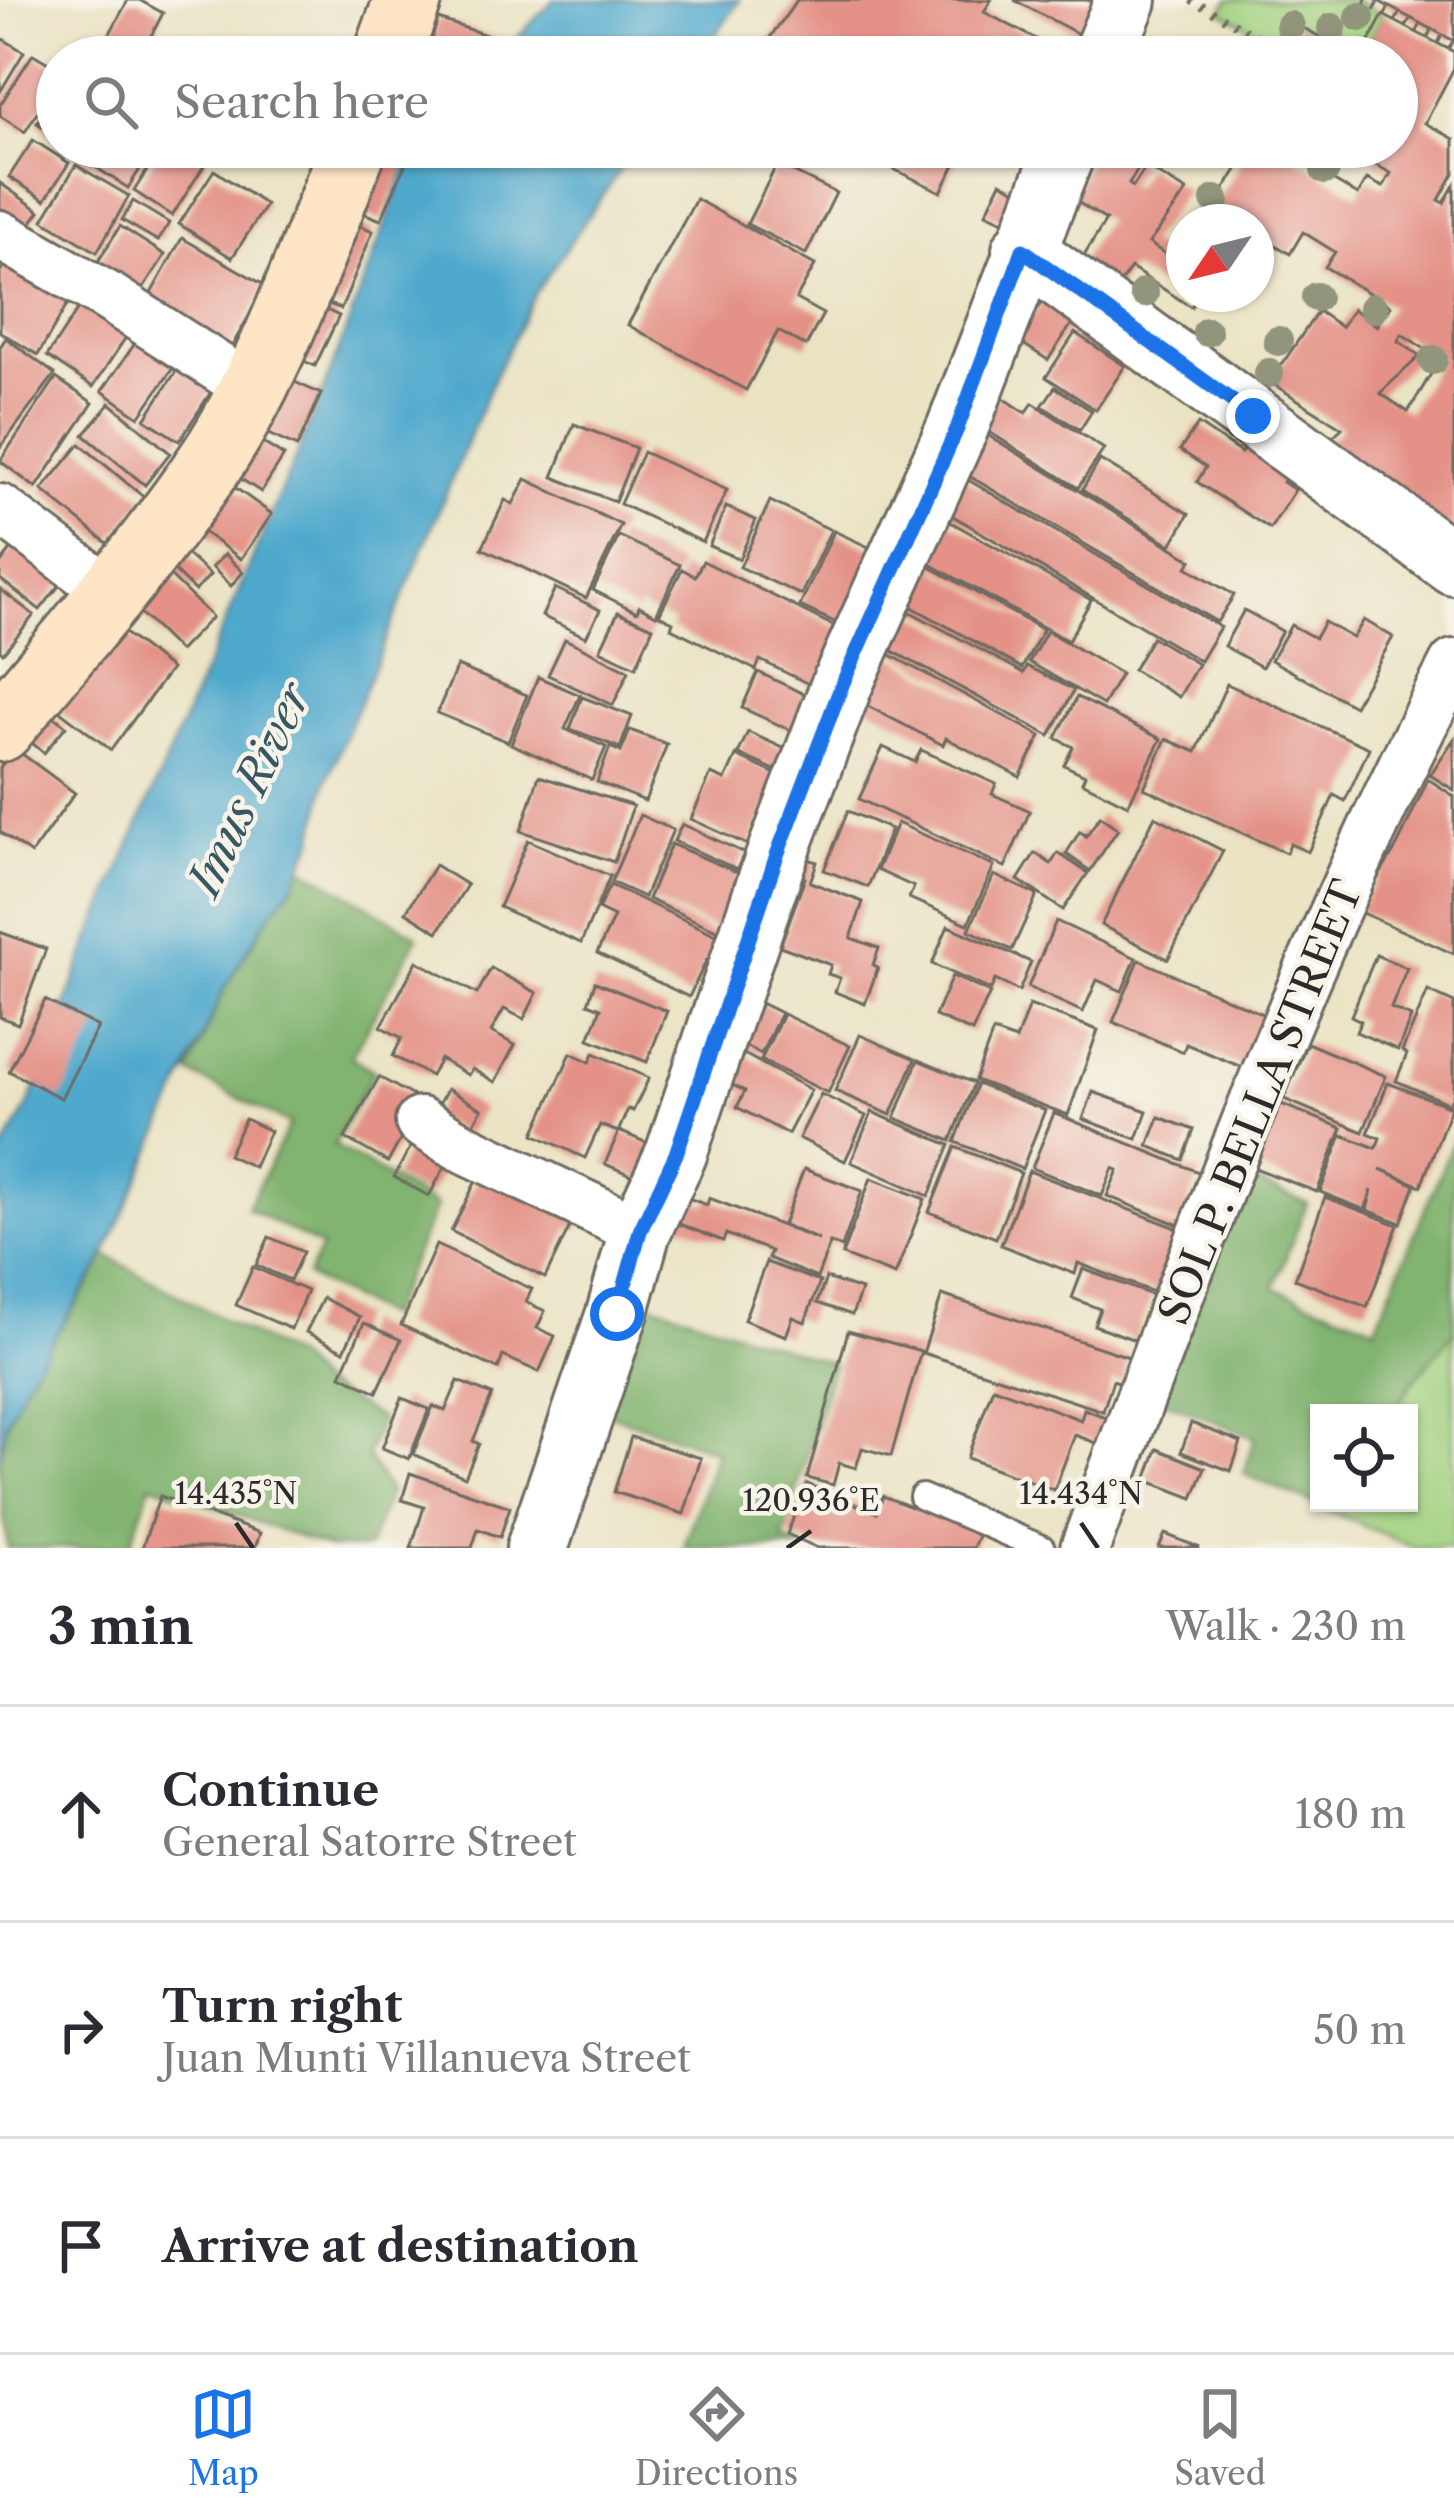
<!DOCTYPE html>
<html lang="en">
<head>
<meta charset="utf-8">
<style>
	body { margin:0; font-family:"Libre Caslon Text",serif; background:#f7f7f7; color:#2b2b33 }
	.controls { position:absolute; right:36px; bottom:36px; display:grid; overflow:hidden; border-radius:0px; box-shadow:0 3px 9px #0004 }
	.controls button { width:108px; height:108px; display:grid; place-items:center; padding:0; border:0; border-bottom:3px solid #e1e1e2; background:#fff; color:#2b2b33; font:60px sans-serif }
	.compass { position:absolute; left:1166px; top:204px; width:108px; height:108px; border-radius:50%; background:#fff; box-shadow:0 3px 9px #0004; rotate:235deg }
	.stop { position:absolute; width:36px; height:36px; margin:-27px; border:9px solid #1a73e8; border-radius:50%; background:#fff }
	.stop.end { background:#1a73e8; border-color:#fff; box-shadow:0 3px 12px #0008 }
	.list { margin:0; padding:0; list-style:none }
	h2 { display:flex; justify-content:space-between; align-items:center; height:156px; margin:0; padding:0 48px; font-size:51px }
	h2 small { font-size:39px; font-weight:400; color:#7c7c81 }
	.list li { display:grid; grid-template-columns:78px 1fr auto; gap:36px; align-items:center; box-sizing:border-box; height:216px; padding:0 48px; border-top:3px solid #e1e1e2 }
	.list b { display:block; font-size:45px; white-space:nowrap }
	.list p { margin:0; font-size:39px; white-space:nowrap; color:#7c7c81 }
	.list em { font-size:39px; font-style:normal; color:#7c7c81 }
	.icon { flex:none; width:66px; height:66px; fill:none; stroke:currentColor; stroke-width:2; stroke-linecap:round; stroke-linejoin:round }
	.map { position:relative; flex:none; width:1454px; height:1548px; overflow:hidden }
	.search { position:absolute; background:#fff; box-shadow:0 3px 9px #0004; left:36px; right:36px; top:36px; height:132px; display:flex; align-items:center; gap:30px; box-sizing:border-box; padding:0 42px; border-radius:66px; color:#7c7c81; font-size:45px }
	.sheet { height:804px; background:#fff }
	nav { display:flex; justify-content:space-around; align-items:center; box-sizing:border-box; height:168px; border-top:3px solid #e1e1e2; background:#fff; font-size:33px; color:#7c7c81 }
	nav a { display:grid; justify-items:center; gap:6px }
	nav .on { color:#1a73e8 }
	.map>svg:first-child { display:block }
</style>
</head>
<body>
<div class="map">
<svg width="1454" height="1548" viewBox="0 0 1454 1548">
	<rect width="100%" height="100%" fill="#f7f3e8"/>
	<filter id="ink" filterUnits="userSpaceOnUse"><feTurbulence type="fractalNoise" baseFrequency=".00833" numOctaves="2"/><feDisplacementMap in="SourceGraphic" scale="24" xChannelSelector="R" yChannelSelector="G"/><feConvolveMatrix kernelMatrix="1 2 1 2 8 2 1 2 1" color-interpolation-filters="sRGB"/></filter>
	<filter id="wash" filterUnits="userSpaceOnUse"><feTurbulence type="fractalNoise" baseFrequency=".004" numOctaves="4" result="noise"/><feDisplacementMap in="SourceGraphic" scale="48" xChannelSelector="R" yChannelSelector="G"/><feGaussianBlur stdDeviation="2.7" result="paint"/><feColorMatrix in="noise" values="0 0 0 0 0 0 0 0 0 0 0 0 0 0 0 0 0 1.4 0 .05"/><feComposite in="paint" operator="in"/></filter>
	<g filter="url(#wash)">
		<rect width="100%" height="100%" fill="#eae3c4"/>
		<g fill="#a2d281" stroke="#667e56" stroke-width="3">
			<polygon points="1228,0 1355,0 1383,15 1361,57 1357,57 1299,25 1286,48 1222,12"/>
			<polygon points="1454,1332 1454,1548 1415,1548 1330,1511 1335,1503 1409,1503 1409,1413 1393,1413 1411,1384"/>
		</g>
		<g fill="#81b46f" stroke="#56704d" stroke-width="3">
			<polygon points="301,866 418,936 351,1057 374,1071 334,1145 436,1206 387,1317 307,1276 321,1247 247,1208 290,1124 189,1073 224,989"/>
			<polygon points="1454,1139 1454,1332 1411,1384 1393,1413 1319,1413 1319,1503 1335,1503 1330,1511 1244,1474 1255,1438 1160,1399 1239,1176 1307,1203 1274,1288 1376,1327"/>
			<path d="M105,1255L296,1359L318,1383L381,1419L367,1456L389,1492L368,1548H329L151,1484L129,1548H8C4,1520 0,1491 0,1463C4,1382 73,1325 105,1255Z"/>
			<polygon points="647,1302 833,1364 783,1539 802,1548 684,1548 716,1451 605,1412"/>
		</g>
		<g fill="#4fa9cd" stroke="#3d6a7c" stroke-width="3">
			<polygon points="554,0 740,0 700,57 498,57"/>
			<polygon points="414,147 636,147 536,292 492,382 326,783 314,840 294,884 265,921 224,989 100,1266 26,1381 7,1421 0,1460 0,1156 29,1104 91,937 320,400"/>
		</g>
		<g id="blocks">
			<g fill="#e49287" fill-rule="evenodd">
				<polygon points="128,0 139,0 163,13 140,57 97,57"/>
				<polygon points="797,0 991,0 984,12 1071,57 756,57"/>
				<polygon points="1014,0 1093,0 1102,5 1088,39"/>
				<polygon points="1376,0 1454,0 1454,41 1443,35"/>
				<path d="M1383,15L1454,52V68L1425,123L1454,139V173L1439,200L1444,203L1454,185V538L1323,446L1342,428L1270,382L1318,311L1341,327L1353,309L1377,326L1391,306L1325,267L1335,252L1303,232L1290,254L1256,233V222H1238L1213,207L1242,162L1220,147H1276L1358,195L1367,179L1383,187L1391,173L1374,164L1384,147H1397V123L1403,112L1397,108V57H1361ZM1402,334L1440,359L1408,412L1380,393L1420,356L1398,341Z"/>
				<polygon points="438,19 507,42 502,57 480,57 431,41"/>
				<polygon points="1298,25 1357,57 1304,57 1286,48"/>
				<polygon points="3,39 24,52 0,92 0,44"/>
				<polygon points="33,54 57,68 57,81 25,132 0,116 0,105"/>
				<polygon points="57,91 57,136 37,123"/>
				<polygon points="33,140 69,163 45,200 9,177"/>
				<polygon points="64,147 154,147 128,188"/>
				<polygon points="162,147 185,147 207,161 172,216 134,191"/>
				<polygon points="378,147 410,153 381,220 358,211"/>
				<polygon points="848,147 964,147 941,192"/>
				<polygon points="1094,147 1114,147 1141,164 1129,184 1133,187 1146,167 1187,191 1149,243 1184,267 1184,294 1199,294 1191,307 1131,268 1112,294 1076,269 1106,220 1071,198"/>
				<polygon points="777,164 836,193 806,254 747,224"/>
				<polygon points="76,165 129,196 97,252 43,220"/>
				<polygon points="214,170 266,205 232,258 179,224"/>
				<polygon points="1001,182 1020,192 1006,222 986,213"/>
				<polygon points="0,183 40,211 23,234 0,218"/>
				<polygon points="696,199 815,265 796,299 823,314 806,346 778,331 746,390 628,325"/>
				<polygon points="133,201 169,223 158,241 122,220"/>
				<polygon points="354,223 373,231 341,309 322,301"/>
				<polygon points="120,226 165,255 135,301 91,273"/>
				<polygon points="182,238 266,286 228,353 144,306"/>
				<polygon points="14,248 78,286 38,355 0,332 0,272"/>
				<polygon points="1049,291 1080,311 1048,360 1017,340"/>
				<polygon points="88,294 134,325 93,387 47,356"/>
				<polygon points="320,307 339,316 315,366 298,358"/>
				<polygon points="145,329 182,355 139,417 102,391"/>
				<polygon points="1075,333 1125,366 1096,410 1046,377"/>
				<polygon points="6,338 55,374 0,448 0,347"/>
				<polygon points="188,353 222,375 179,441 145,419"/>
				<polygon points="56,378 93,403 36,488 0,461"/>
				<polygon points="288,379 321,394 297,447 264,432"/>
				<polygon points="1055,387 1092,411 1080,430 1042,406"/>
				<polygon points="999,395 1026,413 1033,403 1104,449 1078,488 980,426"/>
				<polygon points="110,403 170,453 145,485 84,435"/>
				<polygon points="574,424 636,448 615,502 553,477"/>
				<polygon points="1198,424 1241,453 1253,434 1296,462 1283,482 1295,490 1270,529 1197,482 1206,467 1180,450"/>
				<polygon points="981,431 1192,560 1187,567 1234,595 1217,622 964,473"/>
				<polygon points="260,441 284,456 261,492 238,477"/>
				<polygon points="80,444 145,498 108,544 42,490"/>
				<polygon points="643,452 727,490 703,542 620,504"/>
				<polygon points="1100,460 1189,514 1171,545 1082,490"/>
				<polygon points="963,477 1220,627 1200,661 948,513"/>
				<polygon points="526,479 621,525 586,598 482,548 505,500 513,504"/>
				<polygon points="230,484 272,514 241,559 199,529"/>
				<polygon points="770,501 831,530 801,595 740,567"/>
				<polygon points="726,507 756,520 739,559 709,546"/>
				<polygon points="947,520 1091,600 1068,641 925,561"/>
				<polygon points="26,530 74,567 40,610 0,579 0,564"/>
				<polygon points="834,531 875,550 841,625 800,606"/>
				<polygon points="619,536 680,565 656,615 639,606 637,612 593,590"/>
				<polygon points="183,551 210,575 195,591 169,566"/>
				<polygon points="225,554 243,572 231,586 212,567"/>
				<polygon points="703,561 844,631 817,688 760,660 756,670 671,628 673,622 659,615 682,569 695,576"/>
				<polygon points="925,564 1043,630 1022,668 907,604"/>
				<polygon points="161,567 212,617 179,651 128,601"/>
				<polygon points="555,588 600,610 586,637 542,616"/>
				<polygon points="0,589 34,615 3,653 0,650"/>
				<polygon points="905,609 1024,673 1027,666 1074,690 1050,736 887,648"/>
				<polygon points="1244,610 1282,631 1262,667 1224,646"/>
				<polygon points="618,612 653,627 636,667 600,650"/>
				<polygon points="1364,620 1393,637 1354,706 1271,660 1291,625 1315,638 1324,622 1353,638"/>
				<polygon points="109,621 171,669 111,750 48,702"/>
				<polygon points="1047,631 1121,674 1103,705 1029,662"/>
				<polygon points="1152,637 1198,664 1179,697 1133,670"/>
				<polygon points="565,639 629,671 613,705 548,675"/>
				<polygon points="885,652 1041,736 1020,777 946,738 943,745 862,703"/>
				<polygon points="457,666 527,695 508,742 437,713"/>
				<polygon points="758,672 814,699 799,734 742,708"/>
				<polygon points="538,677 580,695 565,729 606,747 592,780 511,744"/>
				<polygon points="1227,684 1369,748 1345,801 1334,795 1308,852 1290,844 1286,853 1144,788 1166,739 1196,752"/>
				<polygon points="582,697 632,716 620,748 570,729"/>
				<polygon points="1077,697 1161,739 1128,805 1082,782 1085,775 1064,765 1073,747 1056,738"/>
				<polygon points="40,706 66,726 44,753 19,732"/>
				<polygon points="630,730 667,744 645,801 597,782 610,747 621,752"/>
				<polygon points="748,732 794,753 784,774 738,754"/>
				<polygon points="1454,739 1454,790 1430,775"/>
				<polygon points="883,747 915,762 921,750 996,784 992,794 1030,811 1005,867 859,799"/>
				<polygon points="14,748 75,793 31,854 0,832 0,768"/>
				<polygon points="736,756 780,776 750,846 691,819 711,774 725,780"/>
				<polygon points="539,776 633,806 614,862 521,831"/>
				<polygon points="1428,779 1454,796 1454,954 1358,911 1397,846"/>
				<polygon points="848,811 891,829 868,887 824,870"/>
				<polygon points="640,815 673,830 644,897 611,882"/>
				<polygon points="1100,816 1118,829 1090,871 1066,854 1080,831 1086,836"/>
				<polygon points="1155,816 1223,851 1168,959 1101,925"/>
				<polygon points="897,823 994,866 968,924 909,898 914,887 877,870"/>
				<polygon points="682,824 744,853 737,869 674,841"/>
				<polygon points="528,840 610,876 581,943 499,907"/>
				<polygon points="671,844 739,873 734,883 742,886 721,932 648,899"/>
				<polygon points="1035,853 1051,864 1058,853 1088,873 1063,910 1018,880"/>
				<polygon points="802,857 817,862 810,882 863,902 851,938 879,948 873,965 878,967 865,1004 835,992 840,978 828,974 831,965 780,946 805,878 797,875"/>
				<polygon points="435,865 467,885 438,932 406,912"/>
				<polygon points="994,875 1037,895 1012,950 969,930"/>
				<polygon points="610,885 727,940 716,963 707,959 689,997 597,953 614,917 598,909"/>
				<polygon points="1056,921 1136,958 1122,991 1097,980 1083,1012 1028,987"/>
				<polygon points="948,926 1031,962 1019,991 995,980 991,990 932,964"/>
				<polygon points="0,932 46,949 18,1024 0,1017"/>
				<polygon points="1376,955 1407,968 1391,1008 1411,1017 1398,1050 1356,1032 1361,1021 1351,1016"/>
				<polygon points="1139,960 1265,1015 1244,1068 1186,1044 1183,1052 1113,1022"/>
				<polygon points="417,961 477,994 491,968 537,993 524,1019 504,1009 491,1032 515,1045 495,1082 472,1069 468,1075 440,1059 431,1076 393,1056 402,1038 381,1027"/>
				<polygon points="952,976 990,993 972,1032 935,1016"/>
				<polygon points="595,982 667,1011 647,1062 589,1039 601,1008 588,1003"/>
				<polygon points="1428,991 1454,1003 1454,1093 1449,1104 1396,1081 1407,1054 1402,1051"/>
				<polygon points="45,1000 98,1027 61,1098 9,1071"/>
				<polygon points="761,1003 781,1013 761,1054 741,1044"/>
				<polygon points="1029,1005 1098,1030 1068,1115 975,1080 993,1032 1016,1040"/>
				<polygon points="783,1014 850,1046 828,1093 761,1060"/>
				<polygon points="860,1035 915,1059 891,1115 835,1091"/>
				<polygon points="1307,1043 1386,1076 1363,1132 1284,1099"/>
				<polygon points="571,1053 590,1062 594,1053 649,1078 633,1111 628,1109 618,1132 600,1125 585,1158 534,1134"/>
				<polygon points="744,1054 811,1090 788,1134 737,1107 745,1091 728,1083"/>
				<polygon points="918,1060 974,1083 951,1141 895,1118"/>
				<polygon points="379,1077 422,1101 388,1162 345,1138"/>
				<polygon points="1388,1083 1451,1107 1421,1186 1380,1169 1415,1185 1401,1223 1367,1210 1372,1190 1365,1210 1320,1192 1342,1135 1376,1148 1380,1138 1368,1133"/>
				<polygon points="977,1084 1045,1110 1022,1169 955,1142"/>
				<polygon points="447,1089 482,1109 467,1136 432,1116"/>
				<polygon points="1093,1092 1147,1111 1137,1139 1083,1119"/>
				<polygon points="821,1094 866,1116 845,1161 799,1138"/>
				<polygon points="1271,1100 1342,1128 1317,1192 1247,1165"/>
				<polygon points="872,1112 950,1145 929,1196 851,1162"/>
				<polygon points="1054,1113 1201,1173 1179,1225 1107,1196 1118,1170 1113,1168 1102,1196 1032,1168"/>
				<polygon points="1159,1117 1194,1130 1183,1160 1148,1146"/>
				<polygon points="245,1119 270,1131 254,1167 228,1155"/>
				<polygon points="619,1131 657,1147 642,1180 605,1164"/>
				<polygon points="415,1139 449,1159 429,1196 394,1177"/>
				<polygon points="955,1147 1021,1173 996,1238 929,1212"/>
				<polygon points="804,1169 862,1191 842,1247 830,1243 817,1278 768,1258 771,1251 726,1234 723,1241 679,1224 688,1198 707,1205 709,1198 819,1240 783,1225"/>
				<polygon points="1029,1171 1182,1230 1158,1294 1078,1263 1075,1274 1001,1245"/>
				<polygon points="871,1178 925,1199 895,1275 842,1255"/>
				<polygon points="477,1179 586,1211 577,1230 570,1226 545,1278 451,1231"/>
				<polygon points="1325,1197 1398,1225 1367,1307 1295,1279"/>
				<polygon points="269,1237 303,1252 290,1280 256,1265"/>
				<polygon points="436,1245 532,1289 526,1302 545,1311 537,1328 555,1336 539,1372 503,1356 498,1369 401,1325"/>
				<polygon points="766,1262 820,1282 805,1322 793,1317 786,1336 744,1320"/>
				<polygon points="253,1267 307,1291 291,1329 236,1305"/>
				<polygon points="1083,1269 1152,1295 1135,1340 1094,1325 1100,1309 1072,1298"/>
				<polygon points="826,1278 861,1290 852,1315 817,1303"/>
				<polygon points="942,1295 1129,1357 1121,1383 1113,1380 1103,1411 923,1353"/>
				<polygon points="323,1298 360,1317 344,1351 306,1332"/>
				<polygon points="364,1323 401,1340 377,1392 341,1375"/>
				<polygon points="848,1331 921,1351 891,1456 862,1448 856,1468 839,1463 833,1485 807,1478"/>
				<polygon points="458,1381 492,1395 473,1441 479,1444 465,1477 413,1454 433,1406 445,1411"/>
				<polygon points="993,1387 1081,1420 1084,1409 1116,1421 1107,1447 1075,1435 1054,1490 967,1458"/>
				<polygon points="402,1398 429,1409 409,1459 382,1448"/>
				<polygon points="1191,1423 1241,1442 1231,1471 1181,1452"/>
				<polygon points="631,1437 701,1458 684,1514 614,1492"/>
				<polygon points="1157,1449 1205,1468 1193,1498 1146,1480"/>
				<polygon points="410,1473 510,1507 500,1537 478,1529 472,1548 411,1548 424,1507 402,1500"/>
				<polygon points="807,1484 877,1513 883,1496 979,1533 973,1548 818,1548 787,1534"/>
				<polygon points="160,1496 260,1533 255,1548 142,1548"/>
				<polygon points="1165,1534 1200,1548 1159,1548"/>
			</g>
		</g>
	</g>
	<g filter="url(#ink)">
		<use href="#blocks" fill-opacity="0" stroke="#6e6b61" stroke-width="3"/>
		<g fill="none" stroke-linecap="round" stroke-linejoin="round">
			<g stroke="#6e6b61" stroke-width="30">
				<polyline id="service" points="922,1497 1042,1548"/>
			</g>
			<g stroke="#6e6b61" stroke-width="54">
				<g id="minor">
					<polyline points="0,235 107,296 252,389"/>
					<polyline points="0,509 112,593"/>
					<polyline points="420,1122 460,1146 640,1231"/>
					<path d="M1085,1548C1196,1248 1305,947 1454,664"/>
				</g>
			</g>
			<g stroke="#6e6b61" stroke-width="66">
				<g id="tertiary">
					<polyline points="1102,57 1126,0"/>
					<polyline points="1023,250 1454,564"/>
					<polyline points="537,1548 617,1314 640,1231 676,1154 777,855 842,684 957,429 1066,147"/>
				</g>
			</g>
			<g stroke="#6e6b61" stroke-width="72">
				<g id="secondary">
					<polyline points="387,57 408,0"/>
					<path d="M0,728C72,641 147,556 210,463C269,376 315,246 353,147"/>
				</g>
			</g>
			<g stroke="#6e6b61" stroke-width="8" stroke-dasharray="3 9" stroke-linecap="butt">
				<polyline points="1191,0 1294,57"/>
				<polyline points="1364,0 1454,47"/>
			</g>
			<use href="#service" stroke="#fff" stroke-width="24"/>
			<use href="#minor" stroke="#fff" stroke-width="48"/>
			<use href="#tertiary" stroke="#fff" stroke-width="60"/>
			<use href="#secondary" stroke="#fde5c5" stroke-width="66"/>
		</g>
		<g fill="#91957b">
			<circle cx="1360" cy="17" r="15"/>
			<circle cx="1290" cy="26" r="15"/>
			<circle cx="1332" cy="28" r="15"/>
			<circle cx="1325" cy="170" r="15"/>
			<circle cx="1215" cy="200" r="15"/>
			<circle cx="1144" cy="293" r="15"/>
			<circle cx="1316" cy="297" r="15"/>
			<circle cx="1373" cy="308" r="15"/>
			<circle cx="1207" cy="332" r="15"/>
			<circle cx="1278" cy="341" r="15"/>
			<circle cx="1433" cy="360" r="15"/>
			<circle cx="1269" cy="373" r="15"/>
		</g>
	</g>
	<g fill="none" stroke-linecap="round" stroke-linejoin="round" filter="url(#ink)">
		<polyline stroke="#1a73e8" stroke-width="15" points="617,1314 640,1231 676,1154 777,855 842,685 957,429 1023,250 1253,416"/>
	</g>
	<path fill="none" stroke="#2b2b2b" stroke-width="4.5" d="M236,1523L253,1548M1081,1523L1098,1548M787,1548L811,1531"/>
	<g text-anchor="middle" dominant-baseline="central" stroke-width="9" stroke-linejoin="round" paint-order="stroke">
		<g font-size="42" fill="#2b2b2b" stroke="#f7f3e8">
			<text transform="translate(1260 1102) rotate(-68)">SOL P. BELLA STREET</text>
		</g>
		<g font-size="45" font-style="italic" fill="#385764" stroke="#f7f3e8">
			<text transform="translate(249 789) rotate(-65)">Imus River</text>
		</g>
	</g>
	<g font-size="30" text-anchor="middle" fill="#2b2b2b" stroke="#f7f3e8" stroke-width="9" stroke-linejoin="round" paint-order="stroke">
		<text x="236" y="1504">14.435°N</text>
		<text x="1081" y="1504">14.434°N</text>
		<text x="811" y="1511">120.936°E</text>
	</g>
</svg>
<div class="controls">
<button><svg class="icon" aria-label="locate" viewBox="0 0 24 24"><circle cx="12" cy="12" r="6"/><path d="M12 2v4M12 18v4M2 12h4M18 12h4"/></svg></button>
</div>
<svg class="compass" viewBox="-18 -18 36 36"><path d="M0-13l5 13h-10z" fill="#e53935"/><path d="M0 13l5-13h-10z" fill="#7c7c81"/></svg>
<div class="stop" style="left:617px;top:1314px"></div>
<div class="stop end" style="left:1253px;top:416px"></div>
<div class="search"><svg class="icon" aria-label="search" viewBox="0 0 24 24"><circle cx="10" cy="10" r="6"/><path d="M15 15l6 6"/></svg>Search here</div>
</div>
<section class="sheet">
<h2>3 min<small>Walk · 230 m</small></h2>
<ul class="list">
<li><svg class="icon" aria-label="ahead" viewBox="0 0 24 24"><path d="M12 20V5M6 11l6-6 6 6"/></svg><div><b>Continue</b><p>General Satorre Street</p></div><em>180 m</em></li>
<li><svg class="icon" aria-label="right" viewBox="0 0 24 24"><path d="M7 20v-9h11M14 6l5 5-5 5"/></svg><div><b>Turn right</b><p>Juan Munti Villanueva Street</p></div><em>50 m</em></li>
<li><svg class="icon" aria-label="arrive" viewBox="0 0 24 24"><path d="M6 21V4h12l-3 4 3 4H6"/></svg><div><b>Arrive at destination</b></div></li>
</ul>
</section>
<nav>
<a class="on"><svg class="icon" aria-label="map" viewBox="0 0 24 24"><path d="M3 6l6-2 6 2 6-2v14l-6 2-6-2-6 2zM9 4v14M15 6v14"/></svg>Map</a>
<a><svg class="icon" aria-label="directions" viewBox="0 0 24 24"><path d="M12 3l9 9-9 9-9-9zM9 14v-3h6M13 9l2 2-2 2"/></svg>Directions</a>
<a><svg class="icon" aria-label="saved" viewBox="0 0 24 24"><path d="M7 4h10v16l-5-4-5 4z"/></svg>Saved</a>
</nav>
</body>
</html>
